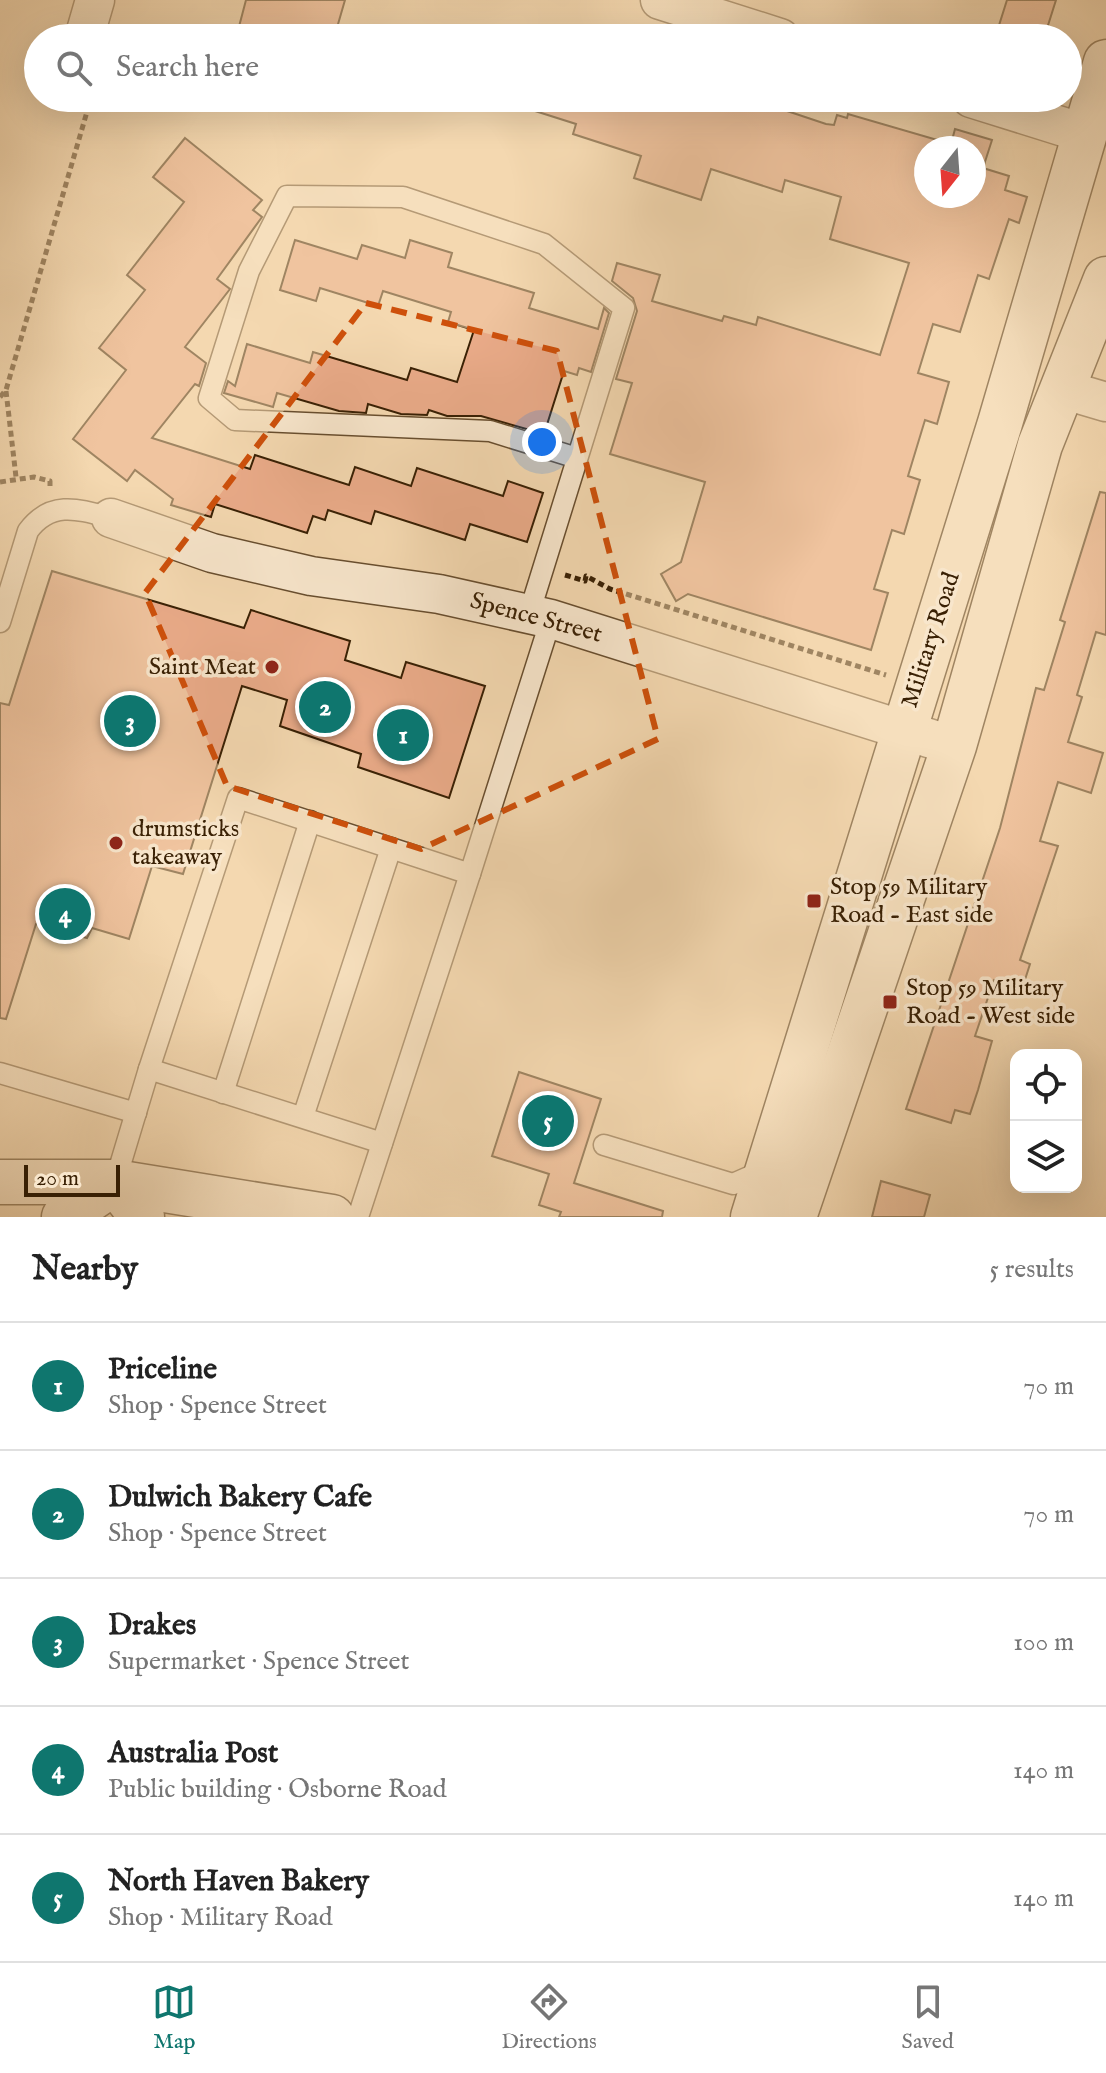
<!DOCTYPE html>
<html lang="en">
<head>
<meta charset="utf-8">
<style>
	body { margin:0; font-family:"IM FELL English",serif; background:#f6f6f6; color:#222 }
	.controls { position:absolute; right:24px; bottom:24px; display:grid; overflow:hidden; border-radius:16px; box-shadow:0 8px 32px #0002 }
	.controls button { width:72px; height:72px; display:grid; place-items:center; padding:0; border:0; border-bottom:2px solid #e0e0e0; background:#fff; color:#222; font:40px sans-serif }
	.compass { position:absolute; left:914px; top:136px; width:72px; height:72px; border-radius:50%; background:#fff; box-shadow:0 8px 32px #0002; rotate:197deg }
	.scale { position:absolute; left:24px; bottom:20px; width:96px; box-sizing:border-box; padding-left:8px; border:4px solid #392004; border-top:0; font-size:22px; line-height:28px; white-space:nowrap; color:#392004; -webkit-text-stroke:6px #f8e6cc; paint-order:stroke }
	.you { position:absolute; left:542px; top:442px; width:28px; height:28px; margin:-20px; border:6px solid #fff; border-radius:50%; background:#1a73e8; box-shadow:0 0 0 12px #1a73e833 }
	.badge { display:grid; place-items:center; width:52px; height:52px; border-radius:50%; background:#0f766e; color:#fff; font-size:26px; font-weight:700 }
	.pin { position:absolute; translate:-50% -50%; border:4px solid #fff; box-shadow:0 2px 8px #0006 }
	.list { margin:0; padding:0; list-style:none }
	h2 { display:flex; justify-content:space-between; align-items:center; height:104px; margin:0; padding:0 32px; font-size:34px }
	h2 small { font-size:26px; font-weight:400; color:#767676 }
	.list li { display:grid; grid-template-columns:52px 1fr auto; gap:24px; align-items:center; box-sizing:border-box; height:128px; padding:0 32px; border-top:2px solid #e0e0e0 }
	.list b { display:block; font-size:30px; white-space:nowrap }
	.list p { margin:0; font-size:26px; white-space:nowrap; color:#767676 }
	.list em { font-size:26px; font-style:normal; color:#767676 }
	.icon { flex:none; width:44px; height:44px; fill:none; stroke:currentColor; stroke-width:2; stroke-linecap:round; stroke-linejoin:round }
	.map { position:relative; flex:none; width:1106px; height:1217px; overflow:hidden }
	.search { position:absolute; background:#fff; box-shadow:0 8px 32px #0002; left:24px; right:24px; top:24px; height:88px; display:flex; align-items:center; gap:20px; box-sizing:border-box; padding:0 28px; border-radius:44px; color:#767676; font-size:30px }
	.sheet { height:744px; background:#fff }
	nav { display:flex; justify-content:space-around; align-items:center; box-sizing:border-box; height:112px; border-top:2px solid #e0e0e0; background:#fff; font-size:22px; color:#767676 }
	nav a { display:grid; justify-items:center; gap:4px }
	nav .on { color:#0f766e }
	.map>svg:first-child { display:block }
</style>
</head>
<body>
<div class="map">
<svg width="1106" height="1217" viewBox="0 0 1106 1217">
	<rect width="100%" height="100%" fill="#f4d8b0"/>
	<filter id="stains"><feTurbulence type="fractalNoise" baseFrequency=".0025" numOctaves="4"/><feColorMatrix values="0 0 0 0 .2 0 0 0 0 .09 0 0 0 0 .02 0 0 0 .5 -.17"/></filter>
	<radialGradient id="worn" r=".72"><stop offset=".6" stop-color="#630" stop-opacity="0"/><stop offset="1" stop-color="#630" stop-opacity=".3"/></radialGradient>
	<g fill="#eaab89" stroke="#392004" stroke-width="2" fill-rule="evenodd">
		<polygon points="246,0 345,0 334,38 236,38"/>
		<polygon points="1007,0 1056,0 1044,38 995,38"/>
		<path d="M514,98H637L658,104L660,98H748L826,124L834,125L837,115L847,118L848,114L951,144L955,129L992,140L983,168L1009,176L1005,190L1027,197L1019,223L1009,219L989,279L978,275L960,332L933,324L918,373L949,382L937,424L925,420L908,476L920,480L904,534L892,530L874,589L888,593L871,650L688,594L676,601L661,574L681,562L705,482L610,454L632,383L616,379L637,311L633,298L612,281L617,263L660,275L652,301L722,321L724,316L756,325L758,317L880,355L909,263L830,239L841,197L785,180L782,192L711,169L701,200L634,178L641,156L573,134L576,124L513,104ZM926,148H974V196H926Z"/>
		<polygon points="185,138 262,200 253,210 262,217 217,279 230,289 185,347 206,363 199,386 195,384 152,438 250,469 255,455 349,485 355,467 411,486 417,468 503,496 508,481 543,493 527,542 470,524 465,540 375,511 371,524 328,510 325,520 313,516 307,533 215,504 211,517 171,505 173,499 135,470 127,481 73,439 126,370 99,348 145,290 127,275 184,202 153,177"/>
		<polygon points="295,240 357,259 362,245 405,258 410,240 452,253 448,267 534,293 529,308 598,329 604,308 609,313 591,372 579,368 577,375 564,371 544,434 481,416 447,416 429,410 427,415 401,414 368,404 366,413 339,411 277,393 273,407 224,393 228,381 235,386 247,344 310,363 313,352 407,380 411,368 457,382 474,330 448,322 451,312 383,291 378,306 320,288 316,301 280,290"/>
		<polygon points="1100,492 1106,493 1106,635 1096,632 1077,695 1082,697 1068,742 1103,753 1091,793 1058,782 1040,841 1058,846 1020,960 1030,964 1022,989 994,980 975,1036 992,1041 978,1090 970,1114 955,1110 951,1123 906,1109 1000,828 1036,688 1044,690 1065,622 1060,620"/>
		<polygon points="52,571 244,628 251,610 350,641 345,660 401,678 406,662 485,686 449,798 358,767 361,754 280,726 287,700 242,686 183,874 152,866 129,939 92,928 87,938 36,924 6,1019 0,1018 0,703 9,705"/>
		<polygon points="519,1072 601,1099 574,1183 663,1211 662,1217 559,1217 561,1212 539,1205 549,1174 492,1156"/>
		<polygon points="881,1181 930,1195 924,1217 872,1217"/>
	</g>
	<g fill="none" stroke-linecap="round" stroke-linejoin="round">
		<g stroke="#684e2f" stroke-width="23">
			<g id="lane">
				<polyline points="529,614 624,308 544,244 403,197 287,196 249,271 209,398 235,420 490,431 577,458"/>
				<path d="M0,622L28,531C51,500 78,509 111,518"/>
				<polyline points="149,1069 382,1143"/>
				<polyline points="0,1073 136,1113"/>
				<polyline points="223,1093 310,821"/>
				<polyline points="303,1117 391,848"/>
				<polyline points="604,1145 733,1184 767,1169"/>
				<polyline points="115,1182 149,1069 238,798 470,874 551,619"/>
				<polyline points="358,1217 470,874"/>
			</g>
		</g>
		<g stroke="#684e2f" stroke-width="41">
			<g id="street">
				<polyline points="660,0 780,38"/>
				<polyline points="84,38 95,0"/>
				<polyline points="971,98 1083,133"/>
				<polyline points="1062,389 1106,402"/>
				<polyline points="111,518 212,553 311,576 439,594 551,619 954,746"/>
			</g>
		</g>
		<g stroke="#392004" stroke-width="47">
			<g id="secondary">
				<polyline points="0,1182 115,1182 332,1217"/>
				<polyline points="64,1217 115,1182 142,1217"/>
				<polyline points="753,1217 1000,423 1106,62"/>
				<polyline points="794,1217 954,746 1040,445 1106,279"/>
			</g>
		</g>
		<g stroke="#392004" stroke-width="5" stroke-dasharray="6 4" stroke-linecap="butt">
			<polyline points="6,391 16,477"/>
			<polyline points="0,397 6,390 91,98"/>
			<polyline points="0,482 34,477 50,481 50,486"/>
			<polyline points="565,575 585,581 586,576 610,589 886,675"/>
		</g>
		<use href="#lane" stroke="#f8e6cc" stroke-width="20"/>
		<use href="#street" stroke="#f8e6cc" stroke-width="38"/>
		<use href="#secondary" stroke="#f8e6cc" stroke-width="44"/>
	</g>
	<path d="M0 0H1106V1217H0ZM366,303L557,351L658,739L421,849L227,786L145,593Z" fill="#f4d8b0" fill-opacity=".55" fill-rule="evenodd"/>
	<path fill="none" stroke="#ce500b" stroke-width="6" stroke-dasharray="16 10" stroke-linejoin="round" d="M366,303L557,351L658,739L421,849L227,786L145,593Z"/>
	<g fill="#8f2418" stroke="#f8e6cc" stroke-width="3">
		<circle cx="272" cy="667" r="8"/>
		<circle cx="116" cy="843" r="8"/>
		<rect x="806" y="893" width="16" height="16" rx="4"/>
		<rect x="882" y="994" width="16" height="16" rx="4"/>
	</g>
	<g text-anchor="middle" dominant-baseline="central" stroke-width="7" stroke-linejoin="round" paint-order="stroke">
		<g font-size="24" fill="#392004" stroke="#f8e6cc">
			<text transform="translate(536 618) rotate(15)">Spence Street</text>
			<text transform="translate(931 640) rotate(-72)">Military Road</text>
		</g>
		<g font-size="24" fill="#392004" stroke="#f8e6cc" text-anchor="start">
			<text x="256" y="667" text-anchor="end">Saint Meat</text>
			<text x="132" y="829">drumsticks<tspan x="132" dy="28">takeaway</tspan></text>
			<text x="830" y="887">Stop 59 Military<tspan x="830" dy="28">Road - East side</tspan></text>
			<text x="906" y="988">Stop 59 Military<tspan x="906" dy="28">Road - West side</tspan></text>
		</g>
	</g>
	<rect width="100%" height="100%" filter="url(#stains)"/>
	<rect width="100%" height="100%" fill="url(#worn)"/>
</svg>
<div class="controls">
<button><svg class="icon" aria-label="locate" viewBox="0 0 24 24"><circle cx="12" cy="12" r="6"/><path d="M12 2v4M12 18v4M2 12h4M18 12h4"/></svg></button>
<button><svg class="icon" aria-label="layers" viewBox="0 0 24 24"><path d="M12 4l9 5-9 5-9-5zM3 14l9 5 9-5"/></svg></button>
</div>
<svg class="compass" viewBox="-18 -18 36 36"><path d="M0-13l5 13h-10z" fill="#e53935"/><path d="M0 13l5-13h-10z" fill="#767676"/></svg>
<div class="scale">20 m</div>
<div class="you"></div>
<div class="pin badge" style="left:403px;top:735px">1</div>
<div class="pin badge" style="left:325px;top:707px">2</div>
<div class="pin badge" style="left:130px;top:721px">3</div>
<div class="pin badge" style="left:65px;top:914px">4</div>
<div class="pin badge" style="left:548px;top:1121px">5</div>
<div class="search"><svg class="icon" aria-label="search" viewBox="0 0 24 24"><circle cx="10" cy="10" r="6"/><path d="M15 15l6 6"/></svg>Search here</div>
</div>
<section class="sheet">
<h2>Nearby<small>5 results</small></h2>
<ul class="list">
<li><span class="badge">1</span><div><b>Priceline</b><p>Shop · Spence Street</p></div><em>70 m</em></li>
<li><span class="badge">2</span><div><b>Dulwich Bakery Cafe</b><p>Shop · Spence Street</p></div><em>70 m</em></li>
<li><span class="badge">3</span><div><b>Drakes</b><p>Supermarket · Spence Street</p></div><em>100 m</em></li>
<li><span class="badge">4</span><div><b>Australia Post</b><p>Public building · Osborne Road</p></div><em>140 m</em></li>
<li><span class="badge">5</span><div><b>North Haven Bakery</b><p>Shop · Military Road</p></div><em>140 m</em></li>
</ul>
</section>
<nav>
<a class="on"><svg class="icon" aria-label="map" viewBox="0 0 24 24"><path d="M3 6l6-2 6 2 6-2v14l-6 2-6-2-6 2zM9 4v14M15 6v14"/></svg>Map</a>
<a><svg class="icon" aria-label="directions" viewBox="0 0 24 24"><path d="M12 3l9 9-9 9-9-9zM9 14v-3h6M13 9l2 2-2 2"/></svg>Directions</a>
<a><svg class="icon" aria-label="saved" viewBox="0 0 24 24"><path d="M7 4h10v16l-5-4-5 4z"/></svg>Saved</a>
</nav>
</body>
</html>
